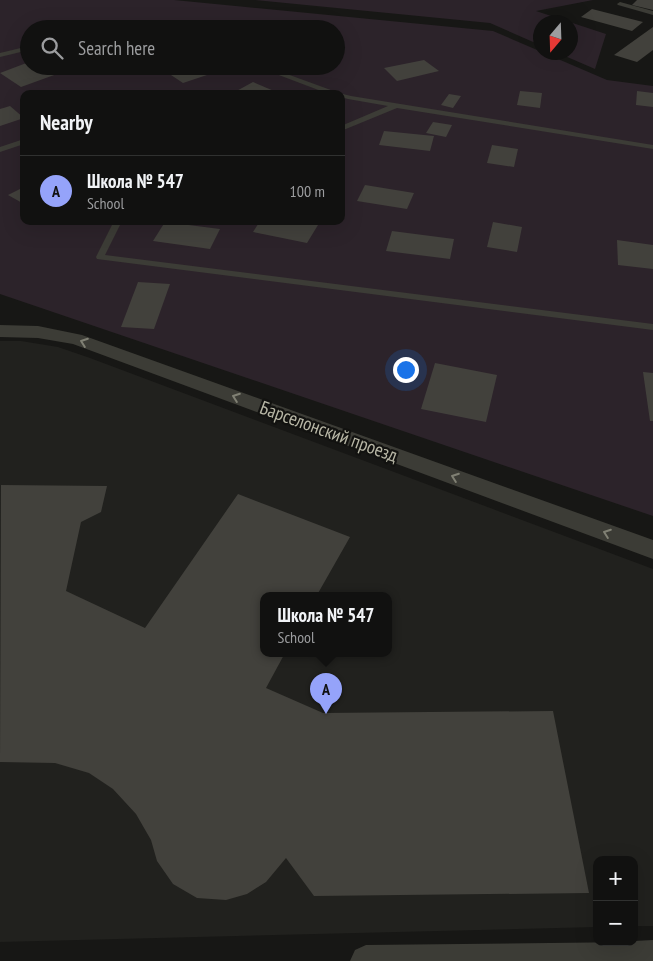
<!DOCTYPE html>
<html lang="en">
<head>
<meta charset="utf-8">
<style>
	body { margin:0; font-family:"PT Sans Narrow",sans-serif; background:#1e1f1e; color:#f1f3f6 }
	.controls { position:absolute; right:15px; bottom:15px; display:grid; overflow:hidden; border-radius:10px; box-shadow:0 5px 20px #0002 }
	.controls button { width:45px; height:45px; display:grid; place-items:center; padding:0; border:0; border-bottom:1px solid #303130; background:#111110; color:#f1f3f6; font:25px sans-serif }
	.compass { position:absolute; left:533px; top:15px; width:45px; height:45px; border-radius:50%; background:#111110; box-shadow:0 5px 20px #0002; rotate:199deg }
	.you { position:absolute; left:405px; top:369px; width:18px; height:18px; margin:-12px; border:4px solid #fff; border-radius:50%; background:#1a73e8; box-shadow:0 0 0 8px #1a73e833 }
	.badge { display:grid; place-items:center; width:32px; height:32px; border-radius:50%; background:#95a3fa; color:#111; font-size:16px; font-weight:700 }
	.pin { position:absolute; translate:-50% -41px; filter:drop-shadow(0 1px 2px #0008) }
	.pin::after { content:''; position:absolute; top:26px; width:18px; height:15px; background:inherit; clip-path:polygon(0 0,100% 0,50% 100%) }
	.popup { position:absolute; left:260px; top:592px; width:132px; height:65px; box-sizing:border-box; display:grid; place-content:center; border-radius:10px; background:#111110; filter:drop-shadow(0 1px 4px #0005); font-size:16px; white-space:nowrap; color:#9c9d9f }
	.popup b { font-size:19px; color:#f1f3f6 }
	.popup::after { content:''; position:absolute; left:50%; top:100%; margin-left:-10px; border:10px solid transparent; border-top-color:#111110 }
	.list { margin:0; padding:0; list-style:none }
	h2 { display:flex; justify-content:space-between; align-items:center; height:65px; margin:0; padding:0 20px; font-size:21px }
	h2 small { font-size:16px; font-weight:400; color:#9c9d9f }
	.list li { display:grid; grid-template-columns:32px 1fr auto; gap:15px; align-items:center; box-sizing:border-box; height:70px; padding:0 20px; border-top:1px solid #303130 }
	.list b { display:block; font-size:19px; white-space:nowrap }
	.list p { margin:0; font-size:16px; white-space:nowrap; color:#9c9d9f }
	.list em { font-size:16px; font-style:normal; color:#9c9d9f }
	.icon { flex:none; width:28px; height:28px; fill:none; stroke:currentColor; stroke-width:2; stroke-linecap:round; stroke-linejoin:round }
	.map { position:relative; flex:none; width:653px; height:961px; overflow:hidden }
	.search { position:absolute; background:#111110; box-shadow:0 5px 20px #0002; left:20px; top:20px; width:325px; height:55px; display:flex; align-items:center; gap:12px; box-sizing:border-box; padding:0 18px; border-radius:28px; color:#9c9d9f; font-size:19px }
	.panel { position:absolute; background:#111110; box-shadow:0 5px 20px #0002; left:20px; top:90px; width:325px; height:135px; border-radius:10px }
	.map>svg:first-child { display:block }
</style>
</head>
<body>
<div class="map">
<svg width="653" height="961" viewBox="0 0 653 961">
	<rect width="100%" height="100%" fill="#171715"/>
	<path fill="#21211e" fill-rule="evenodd" d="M0,341H21L58,347L90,358L653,569V926H634V860H597V927L0,942ZM264,595H388V653H264Z"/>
	<g fill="#2c232a" fill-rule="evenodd">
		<path d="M0,0H174L493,31L607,80L653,86V516L0,294ZM29,29H336V66H29ZM24,94H341V221H24Z"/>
		<polygon points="255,0 593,0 536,11 606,34 595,69 558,53 570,52 570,22 540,22 540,45 490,23"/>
	</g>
	<g fill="#42413c">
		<polygon points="637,0 653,0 653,10 632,5"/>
		<polygon points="592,9 643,22 632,31 581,17"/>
		<polygon points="653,27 653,50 637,62 614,55"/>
		<polygon points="424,60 439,71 397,81 384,68"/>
		<polygon points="29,62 29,66 61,66 68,70 21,87 0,73"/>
		<polygon points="190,66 194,66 207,75 183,83 168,73"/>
		<polygon points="253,82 274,91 268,94 231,94"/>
		<polygon points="520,91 542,93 540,108 517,105"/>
		<polygon points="637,91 653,93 653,107 636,105"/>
		<polygon points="449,94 461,96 453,108 441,105"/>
		<polygon points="10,106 24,118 0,126 0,109"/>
		<polygon points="433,122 452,125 446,137 426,133"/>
		<polygon points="384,131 434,136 430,151 379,145"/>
		<polygon points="492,145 518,149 514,167 487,163"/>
		<polygon points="365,185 414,193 407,209 357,201"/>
		<polygon points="24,187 24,204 8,195"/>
		<polygon points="260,221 301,221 318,225 307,243 253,232"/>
		<polygon points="165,222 220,229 210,249 153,241"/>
		<polygon points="493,222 522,227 517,252 487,247"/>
		<polygon points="392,231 454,239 450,259 386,251"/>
		<polygon points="617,240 653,245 653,269 618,265"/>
		<polygon points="138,282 170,284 154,329 121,327"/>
		<polygon points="435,363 497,375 486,422 421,409"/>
		<polygon points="643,372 653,373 653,421 650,421"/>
		<polygon points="1,485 107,486 101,512 81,522 66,591 145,628 238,494 350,537 317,595 264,595 264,653 285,653 266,688 323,713 553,711 589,893 314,896 286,858 266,882 247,894 226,900 197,898 173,884 157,861 151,840 136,814 113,789 89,773 55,763 0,762"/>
	</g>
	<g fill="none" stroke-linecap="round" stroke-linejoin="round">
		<g fill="#3c3c36" fill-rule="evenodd">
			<polygon points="620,2 653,11 653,15 618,5 617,4"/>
			<path d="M124,21L146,29C138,29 129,25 122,25C114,26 107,29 98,29Z"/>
			<polygon points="29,46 29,50 0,57 0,53"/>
			<polygon points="255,66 265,66 339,93 351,96 653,145 653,149 397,108 341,131 341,126 388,106 348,99 341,97 341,94 329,94"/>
			<polygon points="24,139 24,144 0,152 0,147"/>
			<polygon points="114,221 122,221 105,255 653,324 653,330 97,259 96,257"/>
		</g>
		<g fill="#3c3c36" fill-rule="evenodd">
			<polygon points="0,325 38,326 82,335 653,540 653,559 73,344 38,338 0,337"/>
			<polygon points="653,940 653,961 350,961 355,950 366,945 634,942 634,941"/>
		</g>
	</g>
	<defs><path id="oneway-chevron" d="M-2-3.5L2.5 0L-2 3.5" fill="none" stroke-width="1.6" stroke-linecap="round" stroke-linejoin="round" transform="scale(1.25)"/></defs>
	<g stroke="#808074">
		<use href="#oneway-chevron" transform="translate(84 342) rotate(-160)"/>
		<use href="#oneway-chevron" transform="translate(236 397) rotate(-160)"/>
		<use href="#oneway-chevron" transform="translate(455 477) rotate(-160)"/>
		<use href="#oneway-chevron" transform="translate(607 533) rotate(-160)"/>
	</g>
	<g text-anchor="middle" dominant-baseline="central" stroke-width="4.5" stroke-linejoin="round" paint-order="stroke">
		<g font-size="19" fill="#b8b7a6" stroke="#121210">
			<text transform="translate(329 431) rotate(20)">Барселонский проезд</text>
		</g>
	</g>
</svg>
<div class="controls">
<button>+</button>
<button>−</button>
</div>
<svg class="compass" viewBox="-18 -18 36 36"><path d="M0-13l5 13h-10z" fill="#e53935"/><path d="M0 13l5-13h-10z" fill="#9c9d9f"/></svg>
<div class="you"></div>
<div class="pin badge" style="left:326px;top:714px">A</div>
<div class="popup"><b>Школа № 547</b>School</div>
<div class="search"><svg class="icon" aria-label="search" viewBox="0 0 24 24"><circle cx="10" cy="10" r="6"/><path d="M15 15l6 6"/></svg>Search here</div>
<section class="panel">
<h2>Nearby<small></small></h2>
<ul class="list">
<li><span class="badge">A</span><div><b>Школа № 547</b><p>School</p></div><em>100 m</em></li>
</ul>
</section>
</div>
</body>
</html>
